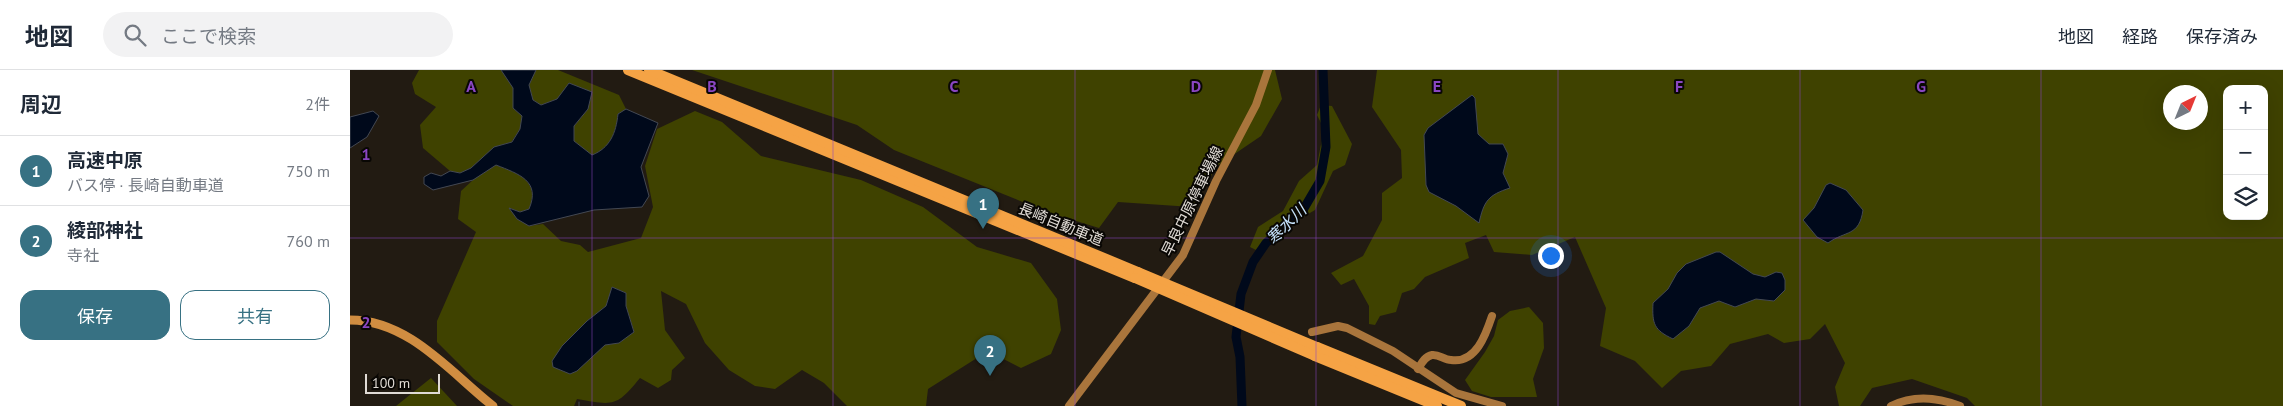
<!DOCTYPE html>
<html lang="ja">
<head>
<meta charset="utf-8">
<style>
	body { margin:0; font-family:"PT Sans","Noto Sans JP",sans-serif; background:#f2f2f3; color:#1f2937 }
	.controls { position:absolute; right:15px; top:15px; display:grid; overflow:hidden; border-radius:10px; box-shadow:0 5px 20px #0002 }
	.controls button { width:45px; height:45px; display:grid; place-items:center; padding:0; border:0; border-bottom:1px solid #e0e1e3; background:#fff; color:#1f2937; font:25px sans-serif }
	.compass { position:absolute; left:1813px; top:15px; width:45px; height:45px; border-radius:50%; background:#fff; box-shadow:0 5px 20px #0002; rotate:43deg }
	.scale { position:absolute; left:15px; bottom:12px; width:75px; box-sizing:border-box; padding-left:5px; border:2px solid #e0dbd5; border-top:0; font-size:14px; line-height:18px; white-space:nowrap; color:#e0dbd5; -webkit-text-stroke:4px #090704; paint-order:stroke }
	.you { position:absolute; left:1200px; top:185px; width:18px; height:18px; margin:-12px; border:4px solid #fff; border-radius:50%; background:#1a73e8; box-shadow:0 0 0 8px #1a73e833 }
	.badge { display:grid; place-items:center; width:32px; height:32px; border-radius:50%; background:#377183; color:#fff; font-size:16px; font-weight:700 }
	.pin { position:absolute; translate:-50% -41px; filter:drop-shadow(0 1px 2px #0008) }
	.pin::after { content:''; position:absolute; top:26px; width:18px; height:15px; background:inherit; clip-path:polygon(0 0,100% 0,50% 100%) }
	.list { margin:0; padding:0; list-style:none }
	h2 { display:flex; justify-content:space-between; align-items:center; height:65px; margin:0; padding:0 20px; font-size:21px }
	h2 small { font-size:16px; font-weight:400; color:#747a83 }
	.list li { display:grid; grid-template-columns:32px 1fr auto; gap:15px; align-items:center; box-sizing:border-box; height:70px; padding:0 20px; border-top:1px solid #e0e1e3 }
	.list b { display:block; font-size:19px; white-space:nowrap }
	.list p { margin:0; font-size:16px; white-space:nowrap; color:#747a83 }
	.list em { font-size:16px; font-style:normal; color:#747a83 }
	.actions { display:flex; gap:10px; padding:15px 20px }
	.actions a { flex:1; padding:11px 0; border:1px solid #377183; border-radius:15px; text-align:center; font-size:18px; color:#377183 }
	.actions .main { background:#377183; color:#fff }
	.icon { flex:none; width:28px; height:28px; fill:none; stroke:currentColor; stroke-width:2; stroke-linecap:round; stroke-linejoin:round }
	.map { position:relative; flex:none; width:1933px; height:336px; overflow:hidden }
	header { display:flex; align-items:center; gap:30px; box-sizing:border-box; height:70px; padding:0 25px; background:#fff; border-bottom:1px solid #e0e1e3 }
	header strong { font-size:24px }
	nav { display:flex; gap:28px; margin-inline-start:auto; font-size:18px }
	.search { width:350px; height:45px; background:#f2f2f3; display:flex; align-items:center; gap:12px; box-sizing:border-box; padding:0 18px; border-radius:28px; color:#747a83; font-size:19px }
	main { display:flex }
	aside { flex:1; background:#fff }
	.map>svg:first-child { display:block }
</style>
</head>
<body>
<header>
<strong>地図</strong>
<div class="search"><svg class="icon" aria-label="search" viewBox="0 0 24 24"><circle cx="10" cy="10" r="6"/><path d="M15 15l6 6"/></svg>ここで検索</div>
<nav><a>地図</a><a>経路</a><a>保存済み</a></nav>
</header>
<main>
<aside>
<h2>周辺<small>2件</small></h2>
<ul class="list">
<li><span class="badge">1</span><div><b>高速中原</b><p>バス停 · 長崎自動車道</p></div><em>750 m</em></li>
<li><span class="badge">2</span><div><b>綾部神社</b><p>寺社</p></div><em>760 m</em></li>
</ul>
<div class="actions"><a class="main">保存</a><a>共有</a></div>
</aside>
<div class="map">
<svg width="1933" height="336" viewBox="0 0 1933 336">
	<rect width="100%" height="100%" fill="#221b12"/>
	<g fill="#3f4200" fill-rule="evenodd">
		<path d="M69,0H151L163,18V38L172,46L170,59L146,95C170,104 190,111 179,139L170,142L160,138L179,156L193,154L211,171L230,175L238,182L291,168L303,137L295,96L307,59L345,41L372,52L411,86L511,110L573,137L627,177L681,193L707,229L711,260L701,284L671,298L638,281L578,319L576,336H497L474,313L452,300L425,319L405,316L379,300L355,273L336,234L311,221L315,260L335,288L322,300L321,310L308,318L290,308C267,336 265,336 227,329L224,336H163L124,309L87,272V251L126,162L108,149L111,121L123,110L100,101L73,78L70,55L86,37L65,24L62,13ZM262,217L276,223V236L284,261L269,273L212,276L237,251L256,236Z"/>
		<path d="M186,0H208L269,25L276,39L268,44C266,64 261,77 242,86L224,71V56L238,39L207,29L191,35L183,30L179,15Z"/>
		<polygon points="342,0 925,0 932,29 911,66 867,96 842,137 768,132 749,158 700,143 544,80 507,55"/>
		<path d="M1027,0H1933V336H1625L1617,328L1562,309L1522,318L1510,336H1489L1485,317L1495,293L1475,254L1460,269L1434,273L1418,264L1380,274L1361,296L1331,301L1312,318L1285,291L1250,276L1256,238L1225,167L1182,185L1144,182L1136,165L1115,173L1119,188L1075,207L1064,219L1052,223L1046,242L1030,246L1025,255L1019,254V236L1004,209L991,215L981,203L1013,186L1032,150V123L1052,108L1051,80L1022,37ZM1877,19H1914V146H1877ZM1820,22H1850V52H1820Z"/>
		<polygon points="971,35 982,36 1002,74 995,95 983,101 965,140 917,168 906,180 900,177 908,157 933,141 949,111 967,95 974,59 967,45"/>
		<polygon points="1179,237 1193,253 1194,278 1183,309 1187,327 1141,327 1122,321 1115,310 1135,282 1144,266 1148,250 1160,241"/>
		<polygon points="81,308 107,336 46,336"/>
	</g>
	<g fill="#00091b" stroke="#434853">
		<path d="M151,0H186L179,15L183,30L191,35L207,29L219,13L242,22L238,39L224,56V71L242,85C260,78 266,63 268,44L276,39L308,53L291,97L299,126L292,137L244,140L179,156L167,149L159,138L170,142L179,139C191,111 169,104 146,95L123,110L83,120L74,114V107L81,103L91,106L100,101L110,103L121,98L144,77L162,72L170,59L172,46L163,38V18Z"/>
		<path d="M1122,25L1125,28L1128,64L1139,74H1153L1158,84L1153,103L1160,118C1138,125 1134,131 1129,153L1106,136L1079,122L1076,115L1074,65L1078,58Z"/>
		<polygon points="23,41 29,46 17,67 0,78 0,47"/>
		<path d="M1480,113L1496,120L1513,140C1509,167 1496,160 1478,173L1467,167L1453,150L1464,138L1476,115Z"/>
		<path d="M1366,182H1370L1403,204L1415,207L1426,202L1432,203L1435,210V220L1424,231L1406,229L1385,237L1369,231L1350,238L1339,256L1323,269C1304,260 1302,254 1303,233L1318,219L1327,203L1336,194Z"/>
		<polygon points="262,217 276,223 276,236 284,262 269,273 255,275 227,301 220,304 203,297 202,291 212,276 237,251 256,236"/>
	</g>
	<g fill="none" stroke-linecap="round" stroke-linejoin="round">
		<polyline stroke="#434853" stroke-width="1" points="229,336 229,332"/>
		<polyline stroke="#00091b" stroke-width="9" points="892,336 890,287 886,267 891,224 903,192 916,173 953,140 970,111 976,77 973,0"/>
		<g stroke="#a9753c" stroke-width="8">
			<polyline points="962,262 988,256 997,258 1043,281 1106,323 1152,336"/>
			<path d="M1068,299C1071,294 1075,286 1082,285C1089,284 1094,290 1101,290C1126,294 1136,264 1142,246"/>
			<polyline points="719,336 833,185 866,111 906,35 918,0"/>
			<path d="M1541,336C1563,325 1587,327 1610,336"/>
		</g>
		<path stroke="#d08d41" stroke-width="9" d="M0,250C59,250 101,303 143,336"/>
		<g stroke="#f5a345" stroke-width="10">
			<polyline points="278,0 785,208"/>
			<polyline points="299,0 788,202"/>
			<polyline points="967,277 1111,336"/>
			<polyline points="965,286 1087,336"/>
		</g>
		<g stroke="#f5a345" stroke-width="10">
			<polyline points="788,202 967,277"/>
			<polyline points="785,208 965,286"/>
		</g>
	</g>
	<path fill="none" stroke="#8a46c2" stroke-width="1" stroke-opacity="0.55" d="M242,0V336M483,0V336M725,0V336M966,0V336M1208,0V336M1450,0V336M1691,0V336M0,168H1933"/>
	<g text-anchor="middle" dominant-baseline="central" stroke-width="4" stroke-linejoin="round" paint-order="stroke">
		<g font-size="15" fill="#e0dbd5" stroke="#090704">
			<text transform="translate(842 131) rotate(-64)">早良中原停車場線</text>
			<text transform="translate(711 154) rotate(22)">長崎自動車道</text>
		</g>
		<g font-size="16" font-style="italic" fill="#c6e3fc" stroke="#090704">
			<text transform="translate(936 154) rotate(-45)">寒水川</text>
		</g>
	</g>
	<g font-size="16" text-anchor="middle" font-weight="bold" fill="#8a46c2" stroke="#090704" stroke-width="4" stroke-linejoin="round" paint-order="stroke">
		<text x="121" y="22">A</text>
		<text x="362" y="22">B</text>
		<text x="604" y="22">C</text>
		<text x="846" y="22">D</text>
		<text x="1087" y="22">E</text>
		<text x="1329" y="22">F</text>
		<text x="1571" y="22">G</text>
		<text x="16" y="90">1</text>
		<text x="16" y="258">2</text>
	</g>
</svg>
<div class="controls">
<button>+</button>
<button>−</button>
<button><svg class="icon" aria-label="layers" viewBox="0 0 24 24"><path d="M12 4l9 5-9 5-9-5zM3 14l9 5 9-5"/></svg></button>
</div>
<svg class="compass" viewBox="-18 -18 36 36"><path d="M0-13l5 13h-10z" fill="#e53935"/><path d="M0 13l5-13h-10z" fill="#747a83"/></svg>
<div class="scale">100 m</div>
<div class="you"></div>
<div class="pin badge" style="left:633px;top:159px">1</div>
<div class="pin badge" style="left:640px;top:306px">2</div>
</div>
</main>
</body>
</html>
